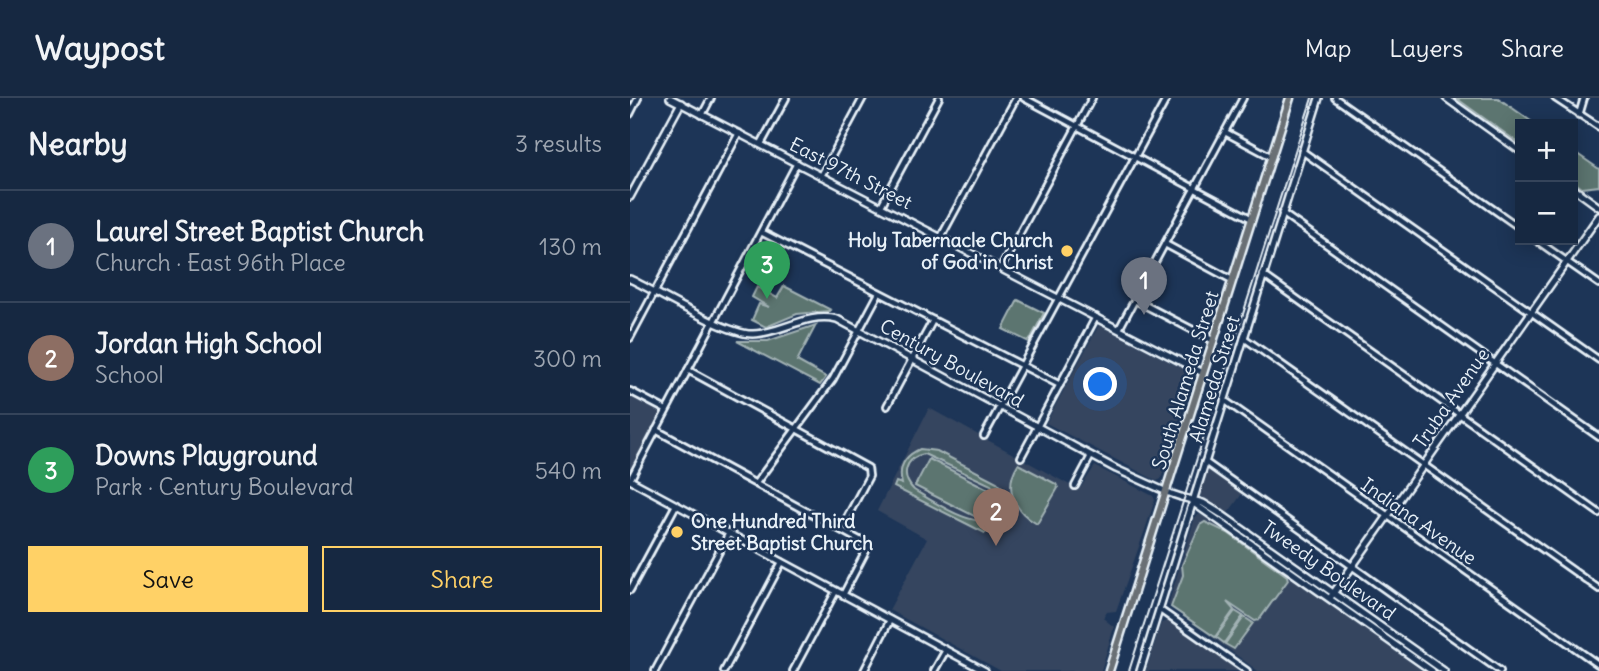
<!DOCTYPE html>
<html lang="en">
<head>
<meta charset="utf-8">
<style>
	body { margin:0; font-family:Delius,sans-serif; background:#23344c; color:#f1f3f6 }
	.controls { position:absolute; right:21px; top:21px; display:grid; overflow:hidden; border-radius:0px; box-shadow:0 4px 18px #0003 }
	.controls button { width:63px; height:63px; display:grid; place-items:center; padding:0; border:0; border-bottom:2px solid #35445a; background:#162841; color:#f1f3f6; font:35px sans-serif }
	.you { position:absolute; left:471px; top:287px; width:24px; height:24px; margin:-18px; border:5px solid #fff; border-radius:50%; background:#1a73e8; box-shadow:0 0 0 10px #1a73e833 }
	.badge { display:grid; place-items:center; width:46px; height:46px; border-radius:50%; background:#ffd166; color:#fff; font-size:23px; font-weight:700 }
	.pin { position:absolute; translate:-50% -58px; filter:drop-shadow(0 2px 4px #0008) }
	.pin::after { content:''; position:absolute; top:37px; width:24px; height:21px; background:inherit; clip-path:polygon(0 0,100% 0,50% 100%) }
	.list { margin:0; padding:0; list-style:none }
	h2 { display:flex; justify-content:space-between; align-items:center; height:91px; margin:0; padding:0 28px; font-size:30px }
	h2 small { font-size:23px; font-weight:400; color:#9ea6b1 }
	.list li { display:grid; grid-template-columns:46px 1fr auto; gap:21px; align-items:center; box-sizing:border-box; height:112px; padding:0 28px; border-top:2px solid #35445a }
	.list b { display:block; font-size:26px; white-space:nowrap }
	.list p { margin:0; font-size:23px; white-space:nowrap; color:#9ea6b1 }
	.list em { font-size:23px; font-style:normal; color:#9ea6b1 }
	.actions { display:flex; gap:14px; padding:21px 28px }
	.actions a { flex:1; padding:16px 0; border:2px solid #ffd166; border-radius:0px; text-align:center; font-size:24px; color:#ffd166 }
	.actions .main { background:#ffd166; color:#111 }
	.map { position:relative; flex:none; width:969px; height:573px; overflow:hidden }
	header { display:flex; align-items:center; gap:42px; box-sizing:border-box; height:98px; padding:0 35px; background:#162841; border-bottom:2px solid #35445a }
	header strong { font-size:33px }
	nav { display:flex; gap:38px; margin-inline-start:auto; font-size:24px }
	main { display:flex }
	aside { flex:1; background:#162841 }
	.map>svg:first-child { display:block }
</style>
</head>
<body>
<header>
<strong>Waypost</strong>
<nav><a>Map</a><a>Layers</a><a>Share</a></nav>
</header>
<main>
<aside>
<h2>Nearby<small>3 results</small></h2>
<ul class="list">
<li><span class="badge" style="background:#6b7280">1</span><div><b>Laurel Street Baptist Church</b><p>Church · East 96th Place</p></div><em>130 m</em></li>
<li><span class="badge" style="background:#8d6e63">2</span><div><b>Jordan High School</b><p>School</p></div><em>300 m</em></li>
<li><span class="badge" style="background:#2e9e5b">3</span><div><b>Downs Playground</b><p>Park · Century Boulevard</p></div><em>540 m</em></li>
</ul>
<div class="actions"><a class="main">Save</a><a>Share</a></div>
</aside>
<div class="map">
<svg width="969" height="573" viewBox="0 0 969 573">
	<rect width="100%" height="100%" fill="#1d3557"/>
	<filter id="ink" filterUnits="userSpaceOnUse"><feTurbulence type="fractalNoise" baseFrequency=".0143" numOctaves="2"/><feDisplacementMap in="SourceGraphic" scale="14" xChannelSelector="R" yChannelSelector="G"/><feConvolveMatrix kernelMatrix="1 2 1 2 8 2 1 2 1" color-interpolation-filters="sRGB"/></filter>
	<g filter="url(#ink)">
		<g fill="#34455f">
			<polygon points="469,227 563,276 531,381 527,383 416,325"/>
			<polygon points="0,298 31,315 0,372"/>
			<polygon points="299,310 449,392 465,368 523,398 525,402 515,432 486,513 477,514 473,520 484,529 471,573 371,573 259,512 297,441 247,413"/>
			<polygon points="577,371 612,396 598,415 569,397"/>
			<polygon points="570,416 595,431 793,573 628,573 538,507 565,419"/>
			<polygon points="536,523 539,523 609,573 516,573 531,525"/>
		</g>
		<g fill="#5b7470" stroke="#a2b2b4" stroke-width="2" fill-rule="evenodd">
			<polygon points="826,0 868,0 905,26 890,26 890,46"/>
			<polygon points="943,53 969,71 969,88 952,90 943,83"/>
			<polygon points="154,188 201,212 200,213 167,216 136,229 122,222 129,206 139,209 122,199 127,189 147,200"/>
			<polygon points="388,202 414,215 399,244 373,231"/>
			<polygon points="186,227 167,263 196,279 190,287 107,243 138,243"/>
			<path d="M290,351L307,353L367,384L375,393L378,405L373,420L355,435L264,389L266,384L272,386C268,370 274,358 290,351ZM294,356L361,387L372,402L369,417C350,436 304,404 284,392C270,378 275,360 294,356Z"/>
			<polygon points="299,361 362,393 348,420 285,388"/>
			<path d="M388,366L426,386L428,390L407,426C384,413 373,390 388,366Z"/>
			<polygon points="575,424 598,435 657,478 658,482 629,522 625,523 597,504 604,512 585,539 541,509 553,477 552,467 570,427"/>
			<polygon points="605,513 613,518 594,545 586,539"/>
			<polygon points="614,519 623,525 604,551 595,546"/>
		</g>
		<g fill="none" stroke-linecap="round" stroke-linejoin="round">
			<g stroke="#e8f1f8" stroke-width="10">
				<g id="street">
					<polyline points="394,0 622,121"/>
					<polyline points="705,0 890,130"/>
					<polyline points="925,0 969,29"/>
					<polyline points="0,16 8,0"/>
					<polyline points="72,17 81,0"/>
					<polyline points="949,17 954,0"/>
					<polyline points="595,34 642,59"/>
					<polyline points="131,46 156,0"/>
					<polyline points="672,53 969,262"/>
					<polyline points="191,78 233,0"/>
					<polyline points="251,108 309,0"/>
					<polyline points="652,115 969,339"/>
					<polyline points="131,134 430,287"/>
					<polyline points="311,139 386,0"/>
					<polyline points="906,142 969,186"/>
					<polyline points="535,146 602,182"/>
					<polyline points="371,170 462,0"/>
					<polyline points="633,177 969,415"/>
					<polyline points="505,202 584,243"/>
					<polyline points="489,231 613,0"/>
					<polyline points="0,240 109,35"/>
					<polyline points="614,240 969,491"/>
					<polyline points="58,272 238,370 239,378 211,431"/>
					<polyline points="0,293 36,312"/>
					<polyline points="594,302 969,567"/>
					<polyline points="257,308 303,222"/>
					<polyline points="26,332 233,444 236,453 213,497"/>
					<polyline points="354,338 537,0"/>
					<polyline points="391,359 466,219"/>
					<polyline points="575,364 870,573"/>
					<polyline points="0,382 167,65"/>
					<polyline points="126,385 203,281 249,195"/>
					<polyline points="445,388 461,358"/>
					<polyline points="0,492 46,407"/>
					<polyline points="530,512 617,573"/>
					<polyline points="25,573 99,435"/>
					<polyline points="94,573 152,464"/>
					<polyline points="163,573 206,493"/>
					<polyline points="234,573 260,522"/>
					<polyline points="304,573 316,552"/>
				</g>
			</g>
			<g stroke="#e8f1f8" stroke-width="10">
				<g id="secondary">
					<polyline points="40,0 573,275"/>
					<polyline points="816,0 890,53"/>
					<polyline points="943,90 969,109"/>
					<polyline points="0,99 51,5"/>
					<path d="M0,181C27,194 97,237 123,236C153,235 176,214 207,221L486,371L539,395"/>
					<polyline points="0,382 355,573"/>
					<polyline points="551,399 573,405 591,416 814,573"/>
					<polyline points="562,404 802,573"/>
					<polyline points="700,500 969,118"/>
					<polyline points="510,573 689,0"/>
				</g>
			</g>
			<g stroke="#e8f1f8" stroke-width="11">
				<polyline id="primary" points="479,573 660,0"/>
			</g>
			<use href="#street" stroke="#1d3557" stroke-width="4.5"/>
			<use href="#secondary" stroke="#1d3557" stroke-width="5"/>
			<use href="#primary" stroke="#6a7074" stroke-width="6"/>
			<polyline stroke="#e8f1f8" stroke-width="2" points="499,573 682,0"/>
			<g stroke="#e8f1f8" stroke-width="10" stroke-linecap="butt">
				<polyline id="secondary-bridge" points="542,396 551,399"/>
			</g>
			<use href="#secondary-bridge" stroke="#1d3557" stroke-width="5"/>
		</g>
	</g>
	<g fill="#ffd166" stroke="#1d3557" stroke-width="2.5">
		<circle cx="437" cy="153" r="7"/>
		<circle cx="47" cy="434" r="7"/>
	</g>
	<g text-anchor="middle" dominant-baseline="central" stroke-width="5" stroke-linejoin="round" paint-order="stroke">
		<g font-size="19" fill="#e8f1f8" stroke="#1d3557">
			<text transform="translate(221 75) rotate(27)">East 97th Street</text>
			<text transform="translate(322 265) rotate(29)">Century Boulevard</text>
			<text transform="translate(584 281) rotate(-73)">Alameda Street</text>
			<text transform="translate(555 282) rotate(-73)">South Alameda Street</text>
			<text transform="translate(821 300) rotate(-55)">Truba Avenue</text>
			<text transform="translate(789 423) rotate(35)">Indiana Avenue</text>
			<text transform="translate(699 472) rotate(35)">Tweedy Boulevard</text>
		</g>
		<g font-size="19" font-weight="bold" fill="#e8f1f8" stroke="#1d3557" text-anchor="end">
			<text x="423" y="142">Holy Tabernacle Church<tspan x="423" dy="22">of God in Christ</tspan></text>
			<text x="61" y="423" text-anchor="start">One Hundred Third<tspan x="61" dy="22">Street Baptist Church</tspan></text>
		</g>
	</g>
</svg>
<div class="controls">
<button>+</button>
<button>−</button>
</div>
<div class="you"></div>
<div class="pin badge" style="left:514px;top:217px;background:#6b7280">1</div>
<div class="pin badge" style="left:366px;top:448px;background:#8d6e63">2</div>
<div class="pin badge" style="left:137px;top:201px;background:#2e9e5b">3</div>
</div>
</main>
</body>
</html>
